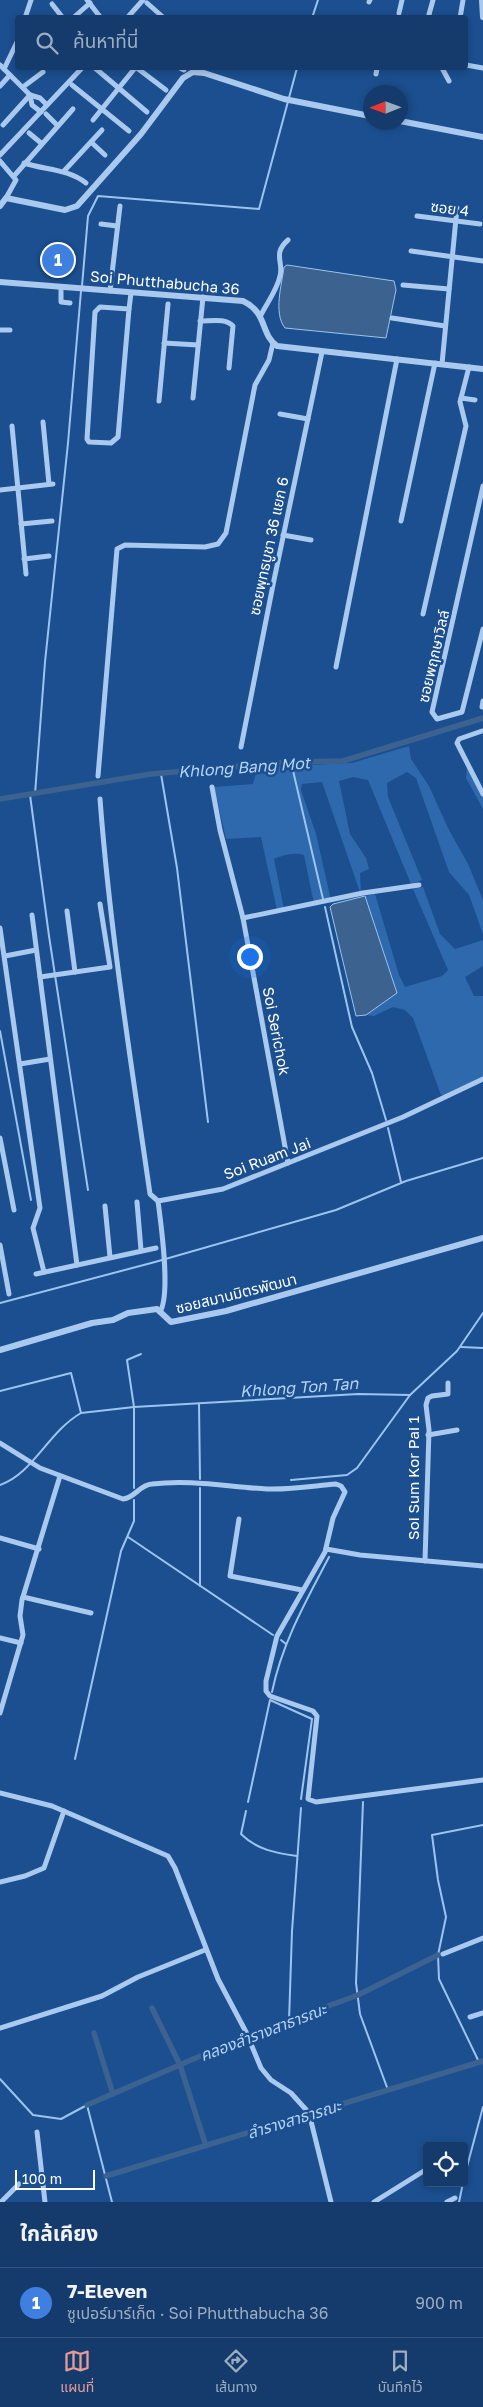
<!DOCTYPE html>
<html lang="th">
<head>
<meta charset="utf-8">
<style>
	body { margin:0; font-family:"Golos Text","Noto Sans Thai",sans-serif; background:#1d4271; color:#f1f3f6 }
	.controls { position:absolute; right:15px; bottom:15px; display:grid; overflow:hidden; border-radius:5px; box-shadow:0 2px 8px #0003 }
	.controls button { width:45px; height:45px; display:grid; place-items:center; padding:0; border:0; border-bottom:1px solid #33557e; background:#143b6b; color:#f1f3f6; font:25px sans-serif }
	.compass { position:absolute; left:363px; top:85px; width:45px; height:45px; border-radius:50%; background:#143b6b; box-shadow:0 2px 8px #0003; rotate:269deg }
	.scale { position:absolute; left:15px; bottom:12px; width:80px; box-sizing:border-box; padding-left:5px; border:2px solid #fff; border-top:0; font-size:14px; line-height:18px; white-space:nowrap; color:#fff; -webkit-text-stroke:4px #1b4f8f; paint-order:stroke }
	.you { position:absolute; left:249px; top:956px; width:18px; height:18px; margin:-12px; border:4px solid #fff; border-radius:50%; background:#1a73e8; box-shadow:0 0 0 8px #1a73e833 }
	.badge { display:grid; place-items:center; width:32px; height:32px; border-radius:50%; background:#e69b98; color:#fff; font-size:16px; font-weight:700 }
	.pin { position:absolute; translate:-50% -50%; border:2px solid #fff; box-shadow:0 1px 5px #0006 }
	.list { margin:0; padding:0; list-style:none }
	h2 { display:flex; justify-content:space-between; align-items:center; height:65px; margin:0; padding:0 20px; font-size:21px }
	h2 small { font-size:16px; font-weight:400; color:#9dadc1 }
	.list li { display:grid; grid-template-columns:32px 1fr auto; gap:15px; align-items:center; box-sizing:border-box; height:70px; padding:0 20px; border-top:1px solid #33557e }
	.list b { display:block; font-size:19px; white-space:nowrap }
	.list p { margin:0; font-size:16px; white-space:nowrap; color:#9dadc1 }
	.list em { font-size:16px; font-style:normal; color:#9dadc1 }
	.icon { flex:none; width:28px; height:28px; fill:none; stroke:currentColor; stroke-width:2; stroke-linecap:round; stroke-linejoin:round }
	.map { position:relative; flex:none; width:483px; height:2202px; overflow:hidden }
	.search { position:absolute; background:#143b6b; box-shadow:0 2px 8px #0003; left:15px; right:15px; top:15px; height:55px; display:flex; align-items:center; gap:12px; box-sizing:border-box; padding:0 18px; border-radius:5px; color:#9dadc1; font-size:19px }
	.sheet { height:135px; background:#143b6b }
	nav { display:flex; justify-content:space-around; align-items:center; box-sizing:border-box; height:70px; border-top:1px solid #33557e; background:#143b6b; font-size:14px; color:#9dadc1 }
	nav a { display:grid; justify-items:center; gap:2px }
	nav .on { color:#e69b98 }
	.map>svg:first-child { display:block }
</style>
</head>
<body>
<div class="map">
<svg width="483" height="2202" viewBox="0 0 483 2202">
	<rect width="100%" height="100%" fill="#1b4f8f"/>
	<g fill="#2e69ad">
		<path d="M409,746L411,759L429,786L448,828L468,864L483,900V934L469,895L449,872L416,778L407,772L387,783L388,797L422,880L411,884L368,780L353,777L339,781L350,834L366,858L369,869L360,873L361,895L322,782L302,784L301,790L316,834L331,900L314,904L304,855C294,852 283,855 274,859L284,909L277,910L261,837L226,839L214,787L253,784L257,770L263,767L352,763Z"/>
		<polygon points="467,765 483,797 483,809 466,778"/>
		<polygon points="423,887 440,934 455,949 483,940 483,966 465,977 474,996 483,996 483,1078 445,1096 441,1095 413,1018 405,1010 393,1007 374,1016 366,1015 397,993 365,896 375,894 399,975 405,987 442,976 448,970 413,889"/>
	</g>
	<g fill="#3c6290" stroke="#9cc4f0">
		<path d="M287,265L394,281L396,290L386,338L285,328C273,313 282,284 284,267Z"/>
		<polygon points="365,896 397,993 366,1015 356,1016 330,907 333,904"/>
	</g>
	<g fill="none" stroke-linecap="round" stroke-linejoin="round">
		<g stroke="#9cc4f0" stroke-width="2">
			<polyline points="312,18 318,0"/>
			<polyline points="82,286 88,216 98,196 259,209 297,68"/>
			<polyline points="291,762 323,899"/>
			<polyline points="161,774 177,868 208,1122"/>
			<polyline points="35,794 45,662 68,443 81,291"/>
			<polyline points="30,795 49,936 88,1190"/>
			<polyline points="325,907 352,1027 372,1073 386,1120"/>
			<polyline points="0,1031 31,1200"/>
			<polyline points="388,1128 401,1182"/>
			<polyline points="0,1303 155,1262 336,1210 406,1181 483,1158"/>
			<polyline points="461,1347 483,1348"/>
			<polyline points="0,1391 71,1373 81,1413 134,1407 358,1394 410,1395 457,1351 483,1313"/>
			<polyline points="199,1404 200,1479"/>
			<polyline points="291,1480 347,1475 357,1468 410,1395"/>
			<path d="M0,1485C33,1474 48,1432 81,1413"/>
			<polyline points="134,1488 134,1407 127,1360 141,1354"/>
			<polyline points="200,1488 200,1586"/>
			<polyline points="128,1537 273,1635"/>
			<polyline points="281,1640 286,1644"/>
			<path d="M272,1692C282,1643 306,1601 329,1557"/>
			<polyline points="75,1759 121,1551 134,1521 134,1500"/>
			<polyline points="248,1802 270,1700 312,1719 301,1799"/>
			<polyline points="363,1802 356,1983 360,2014 388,2090"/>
			<path d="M246,1811L241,1834C257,1850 276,1853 297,1856"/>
			<polyline points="289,2021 292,1931 301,1808"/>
			<polyline points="479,2062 439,1979 438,1955 446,1917 438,1880 432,1835 483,1825"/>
			<polyline points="0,2079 33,2115 61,2119 87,2105 112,2202"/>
			<polyline points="464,2178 483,2107"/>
			<polyline points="459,2202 463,2183"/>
		</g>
		<g stroke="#3c6290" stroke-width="5.5">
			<polyline points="0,799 151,774 288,762 343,761 483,718"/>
			<polyline points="152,2008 180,2065 206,2146"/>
			<polyline points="94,2033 113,2094"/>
			<polyline points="87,2105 242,2038 358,1995 438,1955"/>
			<polyline points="106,2176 483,2061"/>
		</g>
		<g stroke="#a9c9ee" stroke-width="5">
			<polyline points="87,0 101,18"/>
			<polyline points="369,2 370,0"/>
			<polyline points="147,3 164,18"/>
			<polyline points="52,4 63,18"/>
			<polyline points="399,13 402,0"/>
			<polyline points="25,18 31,0"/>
			<polyline points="73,18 90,3"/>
			<polyline points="127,18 143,0"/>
			<polyline points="428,18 433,0"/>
			<polyline points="460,18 463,0"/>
			<polyline points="0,65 30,95 32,105 41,112"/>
			<polyline points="466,65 483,68"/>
			<polyline points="95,68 147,112"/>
			<polyline points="137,68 166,90"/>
			<polyline points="180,68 184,70"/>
			<polyline points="442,68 449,81"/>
			<polyline points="4,69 18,40"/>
			<polyline points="376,74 377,68"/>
			<polyline points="72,85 129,131"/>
			<polyline points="0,86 10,75"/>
			<polyline points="23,87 43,72"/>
			<polyline points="30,95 40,98 47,105"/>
			<polyline points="46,114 58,126"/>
			<polyline points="93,120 135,68"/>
			<polyline points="3,125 30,95"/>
			<polyline points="29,133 41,143"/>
			<polyline points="91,142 105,155"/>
			<polyline points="0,155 82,68"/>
			<polyline points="0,161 16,180 6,198"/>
			<path d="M24,163C46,170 68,169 86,183"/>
			<polyline points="64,171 102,130"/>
			<polyline points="14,176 73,109"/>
			<polyline points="417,216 480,224"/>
			<polyline points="101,224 117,226"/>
			<polyline points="411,251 483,261"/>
			<polyline points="403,285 449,289"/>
			<polyline points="61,287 61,302 70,303"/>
			<polyline points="110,291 120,206"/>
			<polygon points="100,307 129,309 118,437 111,443 89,442 87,439 95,312"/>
			<polyline points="129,309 131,293"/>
			<path d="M261,315C267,303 277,290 280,276C284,262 272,254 288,240"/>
			<polyline points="392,318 445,326"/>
			<path d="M200,321C212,321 225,318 233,326L229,368"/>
			<polyline points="0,330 10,330"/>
			<polyline points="164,343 198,345"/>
			<polyline points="442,364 457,208"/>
			<polyline points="193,398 203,297"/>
			<polyline points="461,398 475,400"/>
			<polyline points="159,401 168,304"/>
			<polyline points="280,414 308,419"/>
			<polyline points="43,422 49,484"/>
			<polyline points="12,426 26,574"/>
			<polyline points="483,486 432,712 437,719 462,712 483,629"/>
			<polyline points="0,490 53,484"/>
			<polyline points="401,521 435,363"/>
			<polyline points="21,524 52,521"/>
			<polyline points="283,535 311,540"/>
			<polyline points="24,559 49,556"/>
			<polyline points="423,614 466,426 460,402 469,367"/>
			<polyline points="336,667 397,359"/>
			<polyline points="482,707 483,701"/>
			<polyline points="482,731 459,739 457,743 483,794"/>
			<polyline points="241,747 274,580 322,352"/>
			<polyline points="98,776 117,549 125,545 205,547 218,544 226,533 255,385 269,360 273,343"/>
			<polyline points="212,787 220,830 243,918 288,1163"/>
			<path d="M100,799C110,931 131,1062 150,1194L158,1201"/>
			<polyline points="67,911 75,972"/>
			<polyline points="32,915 77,1265"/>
			<polyline points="243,918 363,893 419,885"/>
			<polyline points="0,928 40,1208 33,1228 44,1272"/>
			<polyline points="5,956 36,950"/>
			<polyline points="40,977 110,967 100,904"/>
			<polyline points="20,1064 50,1059"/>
			<polyline points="0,1138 14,1210"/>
			<polyline points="137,1202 141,1250"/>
			<polyline points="105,1206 110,1257"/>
			<polyline points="0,1245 9,1294"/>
			<polyline points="36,1274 156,1248"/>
			<path d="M160,1312C171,1294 161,1224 158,1201L223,1189L403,1117L483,1079"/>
			<polyline points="428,1435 457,1430"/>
			<path d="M0,1443L40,1468L123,1499C135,1498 139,1485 152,1484C190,1479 229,1487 267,1489C290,1490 313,1486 336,1484L341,1486L345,1492L333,1518L325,1552L277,1636L266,1681V1691L270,1696L313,1711L317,1716L308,1799L316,1802L483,1780"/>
			<polyline points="239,1519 230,1576 302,1590"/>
			<polyline points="0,1538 39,1549"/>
			<polyline points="326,1549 360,1555 483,1566"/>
			<polyline points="425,1561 429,1430 426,1405 428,1398 432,1396 448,1394 448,1383"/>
			<polyline points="23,1597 91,1613"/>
			<polyline points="0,1638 21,1643"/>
			<polyline points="0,1713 23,1635 20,1616 22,1600 60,1476"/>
			<polyline points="0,1793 52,1806 168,1856 175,1868 218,1979 246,2032 261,2068 271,2080 291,2093 309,2113 331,2202"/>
			<polyline points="0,1882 25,1876 44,1868 64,1811"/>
			<polyline points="443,1954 483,1938"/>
			<polyline points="470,2017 483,2013"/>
			<polyline points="0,2028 102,1996 138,1977 205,1950"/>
			<polyline points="37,2132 45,2202"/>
			<polyline points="1,2202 19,2184"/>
			<polyline points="374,2202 427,2169"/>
			<polyline points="447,2202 455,2198"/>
		</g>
		<g stroke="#a9c9ee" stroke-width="6">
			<polyline points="482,0 483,17"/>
			<polyline points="400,121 483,137"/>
			<polyline points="0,206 6,198 65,210 77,206 141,134 183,78 193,72 204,73 284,99 370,116"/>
			<path d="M0,282L243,301C268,313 260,334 277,346L483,369"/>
			<polyline points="0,1350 92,1323 113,1320 128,1313 157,1309 171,1322 226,1311 483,1238"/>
		</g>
	</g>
	<g text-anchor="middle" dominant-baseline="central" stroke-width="5" stroke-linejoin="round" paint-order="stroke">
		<g font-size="15" fill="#fff" stroke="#1b4f8f">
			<text transform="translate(450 208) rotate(8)">ซอย 4</text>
			<text transform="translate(165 282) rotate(5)">Soi Phutthabucha 36</text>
			<text transform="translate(268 546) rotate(-78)">ซอยพุทธบูชา 36 แยก 6</text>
			<text transform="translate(433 656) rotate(-77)">ซอยพฤกษาวิลล์</text>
			<text transform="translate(277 1031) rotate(79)">Soi Serichok</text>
			<text transform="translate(267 1158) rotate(-21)">Soi Ruam Jai</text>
			<text transform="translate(236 1293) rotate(-14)">ซอยสมานมิตรพัฒนา</text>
			<text transform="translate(413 1478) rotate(-90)">Soi Sum Kor Pai 1</text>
		</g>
		<g font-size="16" font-style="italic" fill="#b5d3f5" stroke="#1b4f8f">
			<text transform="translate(244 767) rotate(-4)">Khlong Bang Mot</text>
			<text transform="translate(299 1387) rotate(-4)">Khlong Ton Tan</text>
			<text transform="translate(263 2032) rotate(-21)">คลองลำรางสาธารณะ</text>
			<text transform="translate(294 2119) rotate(-17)">ลำรางสาธารณะ</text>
		</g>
	</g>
</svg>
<div class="controls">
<button><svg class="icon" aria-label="locate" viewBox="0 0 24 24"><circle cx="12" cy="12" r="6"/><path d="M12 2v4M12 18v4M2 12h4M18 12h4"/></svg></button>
</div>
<svg class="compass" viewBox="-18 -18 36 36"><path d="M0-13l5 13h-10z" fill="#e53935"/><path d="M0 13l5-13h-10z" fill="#9dadc1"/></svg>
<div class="scale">100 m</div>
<div class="you"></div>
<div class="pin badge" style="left:58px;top:260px;background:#3f7fe0">1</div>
<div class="search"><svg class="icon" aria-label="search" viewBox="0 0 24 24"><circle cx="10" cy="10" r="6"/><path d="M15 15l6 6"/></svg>ค้นหาที่นี่</div>
</div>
<section class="sheet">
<h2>ใกล้เคียง<small></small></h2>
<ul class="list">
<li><span class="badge" style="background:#3f7fe0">1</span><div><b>7-Eleven</b><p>ซูเปอร์มาร์เก็ต · Soi Phutthabucha 36</p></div><em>900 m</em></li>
</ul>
</section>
<nav>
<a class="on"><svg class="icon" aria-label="map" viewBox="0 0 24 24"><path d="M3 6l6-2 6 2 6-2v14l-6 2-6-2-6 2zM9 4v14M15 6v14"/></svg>แผนที่</a>
<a><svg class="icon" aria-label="directions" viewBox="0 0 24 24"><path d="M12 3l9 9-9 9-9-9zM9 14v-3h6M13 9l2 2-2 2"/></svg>เส้นทาง</a>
<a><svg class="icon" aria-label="saved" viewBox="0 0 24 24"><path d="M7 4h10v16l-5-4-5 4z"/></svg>บันทึกไว้</a>
</nav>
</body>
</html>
